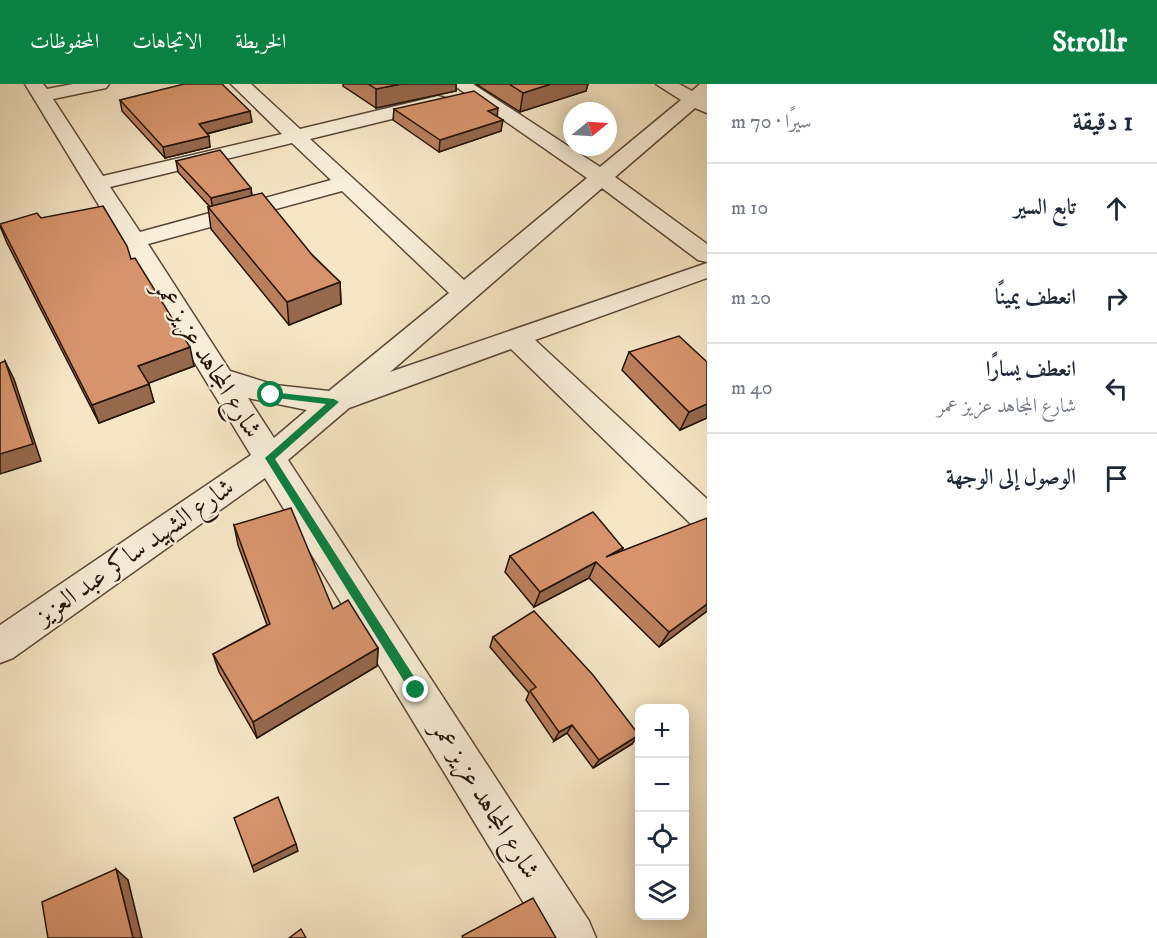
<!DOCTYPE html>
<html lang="ar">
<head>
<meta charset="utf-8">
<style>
	body { margin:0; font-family:"IM FELL DW Pica",Amiri,serif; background:#f6f6f7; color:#1f2937; direction:rtl }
	.controls { position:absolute; right:18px; bottom:18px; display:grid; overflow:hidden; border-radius:12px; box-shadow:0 3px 15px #0003 }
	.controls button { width:54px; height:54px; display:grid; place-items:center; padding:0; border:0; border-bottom:2px solid #e0e1e3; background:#fff; color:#1f2937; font:30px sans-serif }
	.compass { position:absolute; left:563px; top:18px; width:54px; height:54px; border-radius:50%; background:#fff; box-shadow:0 3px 15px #0003; rotate:72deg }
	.stop { position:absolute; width:18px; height:18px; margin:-14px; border:4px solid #0b8043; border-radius:50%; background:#fff }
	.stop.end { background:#0b8043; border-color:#fff; box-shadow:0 2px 6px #0008 }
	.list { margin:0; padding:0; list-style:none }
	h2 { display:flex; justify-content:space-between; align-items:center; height:78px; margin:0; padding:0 24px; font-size:26px }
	h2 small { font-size:20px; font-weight:400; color:#747a83 }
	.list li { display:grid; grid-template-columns:39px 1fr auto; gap:18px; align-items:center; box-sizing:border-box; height:90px; padding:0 24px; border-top:2px solid #e0e1e3 }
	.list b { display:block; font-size:22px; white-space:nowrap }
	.list p { margin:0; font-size:20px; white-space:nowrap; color:#747a83 }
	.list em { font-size:20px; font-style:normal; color:#747a83 }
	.icon { flex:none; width:33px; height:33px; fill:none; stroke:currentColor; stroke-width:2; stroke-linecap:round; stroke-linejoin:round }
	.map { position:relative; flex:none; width:707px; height:854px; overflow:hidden; direction:ltr }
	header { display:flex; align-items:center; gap:36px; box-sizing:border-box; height:84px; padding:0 30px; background:#0b8043; color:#fff }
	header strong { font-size:28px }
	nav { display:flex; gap:33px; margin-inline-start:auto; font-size:21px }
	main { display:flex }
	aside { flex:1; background:#fff }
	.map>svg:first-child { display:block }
</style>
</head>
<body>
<header>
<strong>Strollr</strong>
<nav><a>الخريطة</a><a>الاتجاهات</a><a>المحفوظات</a></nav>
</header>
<main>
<aside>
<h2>1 دقيقة<small>سيرًا · 70 m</small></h2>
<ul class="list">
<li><svg class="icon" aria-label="ahead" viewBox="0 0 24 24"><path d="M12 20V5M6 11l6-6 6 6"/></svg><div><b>تابع السير</b></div><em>10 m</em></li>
<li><svg class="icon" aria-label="right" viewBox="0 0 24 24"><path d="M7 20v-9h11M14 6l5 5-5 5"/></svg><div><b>انعطف يمينًا</b></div><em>20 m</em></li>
<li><svg class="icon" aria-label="left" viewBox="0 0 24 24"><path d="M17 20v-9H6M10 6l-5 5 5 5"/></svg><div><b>انعطف يسارًا</b><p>شارع المجاهد عزيز عمر</p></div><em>40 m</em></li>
<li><svg class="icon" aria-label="arrive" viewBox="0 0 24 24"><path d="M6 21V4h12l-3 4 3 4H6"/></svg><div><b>الوصول إلى الوجهة</b></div></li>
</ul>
</aside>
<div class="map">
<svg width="707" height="854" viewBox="0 0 707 854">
	<rect width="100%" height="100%" fill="#f6e6c5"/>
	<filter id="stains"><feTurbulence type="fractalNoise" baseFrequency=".00333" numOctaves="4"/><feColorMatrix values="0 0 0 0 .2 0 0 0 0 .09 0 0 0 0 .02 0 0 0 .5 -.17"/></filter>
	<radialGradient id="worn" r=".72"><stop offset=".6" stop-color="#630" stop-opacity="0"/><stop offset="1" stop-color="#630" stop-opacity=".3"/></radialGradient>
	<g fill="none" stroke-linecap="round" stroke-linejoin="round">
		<g stroke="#594837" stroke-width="3">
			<path id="minor" d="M25,0H43L47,5L73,0H109L106,4L53,15L103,92L282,50L231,0H251L300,45L438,12L445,14L447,18L445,22L310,55L464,196L587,94L452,0H473L600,83L681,16L656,0H679L692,7L700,0H707V29L695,24L615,93L707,160V178L698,176L602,104L390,288L707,179V194L535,256L707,415V448L695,444L511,265L349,324L288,376L589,837L596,854H545L265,394L13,574L0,579V541L251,371ZM292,59L331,96L140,148L110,103ZM342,107L449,209L329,307L275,301L230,287L148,160ZM248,314L307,326L274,354Z"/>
		</g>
		<use href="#minor" fill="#f9efd9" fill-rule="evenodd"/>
	</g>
	<g fill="#b97f5d" stroke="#251308" stroke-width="1.5">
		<polygon points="343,0 456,0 456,7 376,24 343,2"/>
		<polygon points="476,0 588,0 586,7 520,28"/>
		<polygon points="120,16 252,38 207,50 210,63 165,74 122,27"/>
		<polygon points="394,25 497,33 501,47 439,68 393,36"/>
		<polygon points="176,77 251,104 252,112 340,198 341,220 289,241 211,145 208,123 210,123 178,88"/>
		<polygon points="41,134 131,175 194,282 148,299 154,318 99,339 7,159 0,142"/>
		<polygon points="629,268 707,334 680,346 622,286"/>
		<polygon points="234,441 333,525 378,564 377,582 257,654 219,588 213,570 267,541 238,461"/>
		<polygon points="623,464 622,467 707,527 659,563 589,494 534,523 505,488 510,472"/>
		<polygon points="493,553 632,660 593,684 567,649 554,657 526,616 529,609 490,563"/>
	</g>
	<g fill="#96684c" stroke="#251308" stroke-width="1.5">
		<polygon points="401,0 456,0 456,7 376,24 376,5"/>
		<polygon points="551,0 588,0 586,7 520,28 523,9"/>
		<polygon points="498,24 497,35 488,27"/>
		<polygon points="250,27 252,38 201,51 199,40"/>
		<polygon points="503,36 501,47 439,68 440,56"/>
		<polygon points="209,52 210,63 165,74 163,63"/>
		<polygon points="251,104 252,115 213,126 211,114"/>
		<polygon points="340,198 341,220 289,241 287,218"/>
		<polygon points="190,263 194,282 144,301 138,282"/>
		<polygon points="5,277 14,295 41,377 0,390 0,370"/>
		<polygon points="149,300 154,318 99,339 92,321"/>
		<polygon points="707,320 707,334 680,346 689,328"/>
		<polygon points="596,478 589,494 534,523 540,508"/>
		<polygon points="707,520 707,527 659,563 669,548"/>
		<polygon points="378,564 377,582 257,654 253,638"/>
		<polygon points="572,641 567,649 554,657 559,648"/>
		<polygon points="639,651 632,660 593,684 599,676"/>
		<polygon points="296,760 298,767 254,788 252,782"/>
		<polygon points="116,785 128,796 142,854 133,854"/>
	</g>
	<g fill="#d7946c" stroke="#251308" stroke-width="1.5">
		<polygon points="184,0 222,0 250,27 199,40 209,52 163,63 120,16"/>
		<polygon points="368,0 401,0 376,5"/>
		<polygon points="509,0 551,0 523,9"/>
		<polygon points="474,7 498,24 488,27 503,36 440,56 394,25"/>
		<polygon points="220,66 251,104 211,114 176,77"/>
		<polygon points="262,109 313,172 340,198 287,218 208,123"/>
		<polygon points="103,122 127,162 131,175 135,174 190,263 138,282 149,300 92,321 0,140 37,129 41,134"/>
		<polygon points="679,252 707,278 707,320 689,328 629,268"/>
		<polygon points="5,277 33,360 0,370 0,279"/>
		<polygon points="291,424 333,525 348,516 378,564 253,638 213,570 270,540 234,441"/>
		<polygon points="593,428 623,464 606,473 707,434 707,520 669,548 596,478 540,508 510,472"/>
		<polygon points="534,527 593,591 639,651 599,676 572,641 559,648 530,607 536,603 493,553"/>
		<polygon points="278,713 296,760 252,782 234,734"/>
		<polygon points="116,785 133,854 48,854 42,818"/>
		<polygon points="533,814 556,854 463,854 462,852"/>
		<polygon points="301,845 306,854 289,854"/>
	</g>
	<polygon fill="#0b8043" points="271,308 334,315 339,318 275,375 420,602 420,610 412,610 265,374 326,320 268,313 267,311"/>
	<g text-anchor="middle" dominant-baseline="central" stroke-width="4.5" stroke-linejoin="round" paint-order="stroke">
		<g font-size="26" fill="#251308" stroke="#f9efd9">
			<text transform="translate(207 275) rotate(58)">شارع المجاهد عزيز عمر</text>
			<text transform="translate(135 468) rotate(-35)">شارع الشهيد ساكر عبد العزيز</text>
			<text transform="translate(485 716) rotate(58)">شارع المجاهد عزيز عمر</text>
		</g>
	</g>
	<rect width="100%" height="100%" filter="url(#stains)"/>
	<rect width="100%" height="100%" fill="url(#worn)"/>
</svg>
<div class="controls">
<button>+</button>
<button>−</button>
<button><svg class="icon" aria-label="locate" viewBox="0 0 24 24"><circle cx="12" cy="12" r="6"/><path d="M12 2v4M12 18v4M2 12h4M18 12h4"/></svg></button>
<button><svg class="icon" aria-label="layers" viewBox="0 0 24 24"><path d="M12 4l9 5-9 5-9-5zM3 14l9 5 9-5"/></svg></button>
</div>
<svg class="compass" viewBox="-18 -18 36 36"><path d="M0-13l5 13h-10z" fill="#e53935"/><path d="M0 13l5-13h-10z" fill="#747a83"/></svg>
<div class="stop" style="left:271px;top:311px"></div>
<div class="stop end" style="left:416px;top:606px"></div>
</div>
</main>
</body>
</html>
